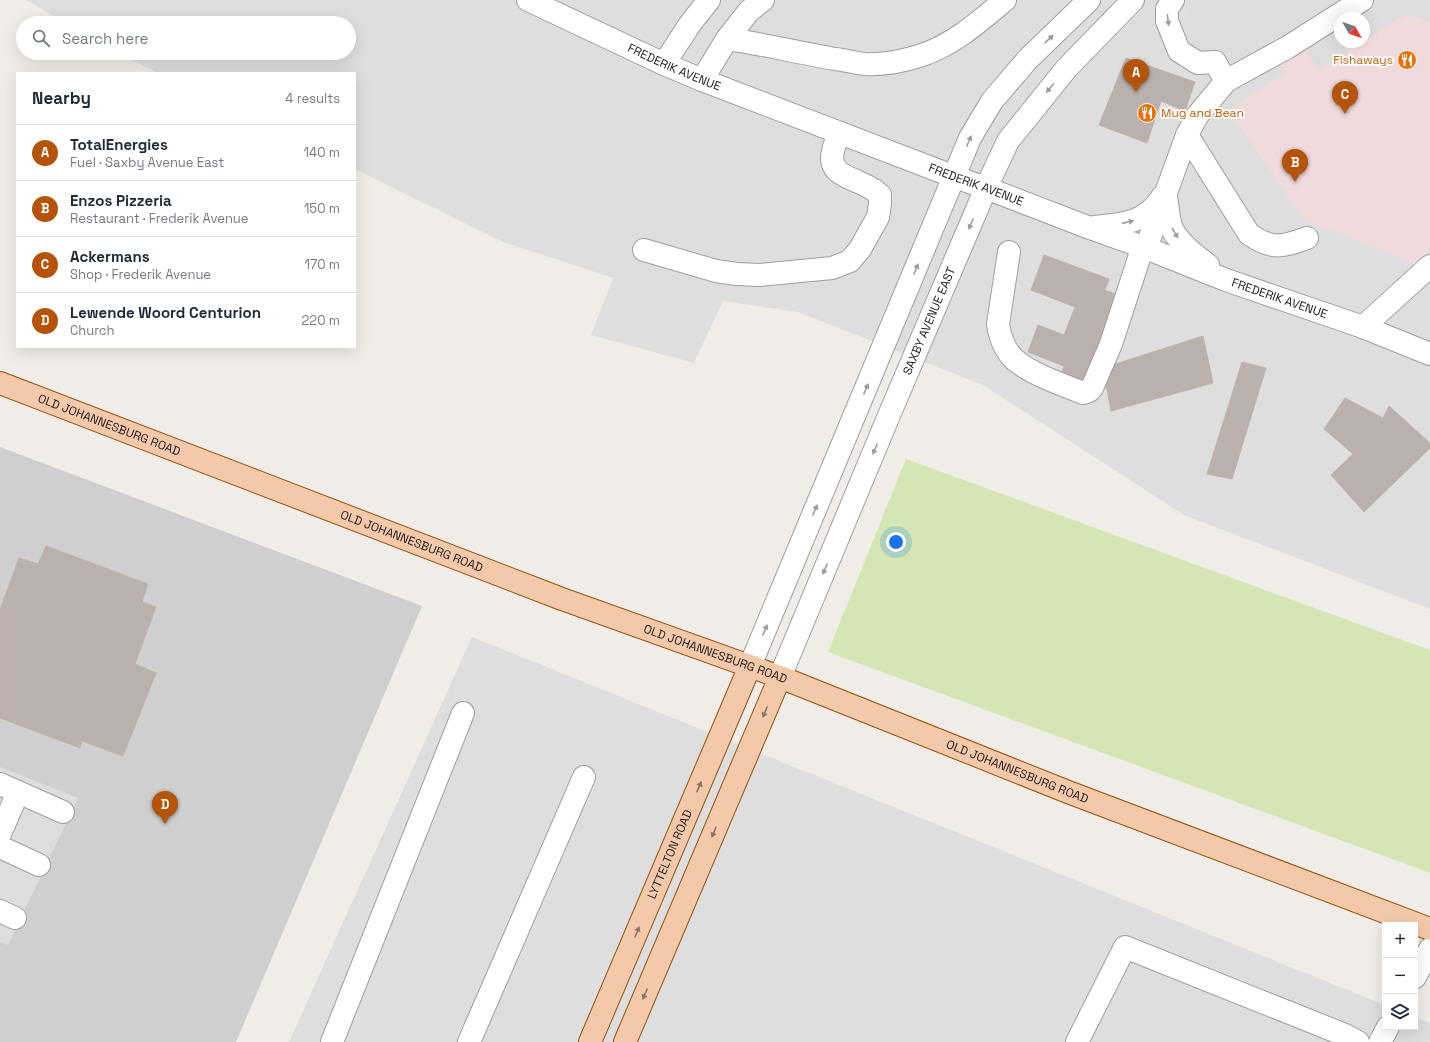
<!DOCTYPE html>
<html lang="en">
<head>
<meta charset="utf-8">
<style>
	body { margin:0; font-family:"Space Grotesk",sans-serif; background:#f6f6f7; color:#1f2937 }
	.controls { position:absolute; right:12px; bottom:12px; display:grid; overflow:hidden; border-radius:0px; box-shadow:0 4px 16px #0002 }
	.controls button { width:36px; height:36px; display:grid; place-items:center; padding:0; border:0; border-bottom:1px solid #e0e1e3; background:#fff; color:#1f2937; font:20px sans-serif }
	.compass { position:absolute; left:1334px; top:12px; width:36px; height:36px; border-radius:50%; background:#fff; box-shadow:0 4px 16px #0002; rotate:130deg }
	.you { position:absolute; left:896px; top:542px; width:14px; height:14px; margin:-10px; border:3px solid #fff; border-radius:50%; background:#1a73e8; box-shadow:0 0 0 6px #1a73e833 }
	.badge { display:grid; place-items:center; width:26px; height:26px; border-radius:50%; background:#b45309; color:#fff; font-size:13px; font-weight:700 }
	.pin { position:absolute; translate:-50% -33px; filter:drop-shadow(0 1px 2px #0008) }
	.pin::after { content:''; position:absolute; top:21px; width:14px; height:12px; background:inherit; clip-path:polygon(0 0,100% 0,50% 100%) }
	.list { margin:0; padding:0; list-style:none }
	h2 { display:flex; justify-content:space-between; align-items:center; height:52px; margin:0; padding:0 16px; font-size:17px }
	h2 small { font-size:13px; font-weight:400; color:#747a83 }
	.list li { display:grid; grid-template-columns:26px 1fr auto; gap:12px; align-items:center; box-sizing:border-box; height:56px; padding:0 16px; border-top:1px solid #e0e1e3 }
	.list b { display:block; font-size:15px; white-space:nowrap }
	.list p { margin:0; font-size:13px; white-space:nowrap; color:#747a83 }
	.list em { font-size:13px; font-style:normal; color:#747a83 }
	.icon { flex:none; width:22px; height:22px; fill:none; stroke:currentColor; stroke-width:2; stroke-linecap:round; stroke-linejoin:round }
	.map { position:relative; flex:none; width:1430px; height:1042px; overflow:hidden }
	.search { position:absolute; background:#fff; box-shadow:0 4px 16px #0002; left:16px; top:16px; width:340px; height:44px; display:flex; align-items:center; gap:10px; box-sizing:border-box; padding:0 14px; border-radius:22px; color:#747a83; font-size:15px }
	.panel { position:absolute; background:#fff; box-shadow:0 4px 16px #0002; left:16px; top:72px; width:340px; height:276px; border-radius:0px }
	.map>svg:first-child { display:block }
</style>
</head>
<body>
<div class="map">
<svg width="1430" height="1042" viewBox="0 0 1430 1042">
	<rect width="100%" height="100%" fill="#f0ede9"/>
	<g fill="#dfdede" fill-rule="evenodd">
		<path d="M26,0H1430V609L1184,515L983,385L798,312L723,301L694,363L591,335L613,278L503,242L355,169V73H158L118,53H349V23H66ZM1340,18H1364V42H1340Z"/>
		<polygon points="472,637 1385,1005 1385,1027 1415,1027 1415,1017 1430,1023 1430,1042 289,1042"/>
	</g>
	<polygon fill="#efdadc" points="1407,14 1430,22 1430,249 1415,263 1304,220 1229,110 1285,72 1281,65 1306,50 1319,69 1362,42 1364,42 1364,41"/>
	<polygon fill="#cfcfcf" points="0,447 422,606 236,1042 0,1042"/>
	<polygon fill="#d3e6b3" points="906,459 1430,650 1430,873 828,652"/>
	<g fill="#ddd">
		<polygon points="1196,0 1430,0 1430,22 1407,14 1364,41 1364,18 1340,18 1340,42 1362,42 1318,69 1306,50 1281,65 1286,72 1229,110 1183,33 1188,10"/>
		<polygon points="0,767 78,798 8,945 0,942"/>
	</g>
	<g fill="#bab1ae" stroke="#c1b2ac">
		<polygon points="1126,58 1195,82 1185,111 1161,101 1147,143 1099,125"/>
		<polygon points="1044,255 1109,279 1105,290 1123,297 1089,389 1060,378 1064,366 1028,352 1038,325 1064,335 1075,307 1031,290"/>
		<polygon points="1203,336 1213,383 1111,411 1103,368"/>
		<polygon points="1242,362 1266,368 1232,479 1207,474"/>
		<polygon points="1345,398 1383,418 1389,406 1430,443 1430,448 1364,512 1331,475 1353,454 1324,429"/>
		<polygon points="46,546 148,584 142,602 156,607 135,664 156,673 123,756 82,741 80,748 0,718 0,610 19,558 38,564"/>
	</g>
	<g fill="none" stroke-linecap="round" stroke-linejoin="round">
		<g stroke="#9e9e9e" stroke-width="24">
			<g id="minor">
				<path id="s1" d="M528,0L664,64L702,80L955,177L986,188L1090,228L1146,248L1226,280L1363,327L1430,354"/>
				<polyline points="1173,0 1167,9 1167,21 1179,51 1198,63 1215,62 1226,81"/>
				<polyline points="727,39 749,11 763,0"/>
				<polyline points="664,64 690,24 709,0"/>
				<path d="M702,80L727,39C764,44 799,53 835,59C845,60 855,63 865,64C884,65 904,61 922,55C953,45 980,21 1005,0"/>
				<path d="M1187,135L1249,234C1272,250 1282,247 1307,238"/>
				<path d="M1166,197C1168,207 1168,219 1172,229C1180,244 1195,255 1208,265"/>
				<path d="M1095,227C1123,224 1146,223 1162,197"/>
				<polyline points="1146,248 1187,135 1197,116 1226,81 1288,47 1362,0"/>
				<path d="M644,250L716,271L737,274L759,275L832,268L850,261L860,249L878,217L880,204V195C877,193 875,190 872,189C857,178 826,177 833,151C834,145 837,139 840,133"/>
				<path d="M1009,252L998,324C1000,337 1005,351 1015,360C1033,375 1061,384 1083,393L1089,391L1092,388L1111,344L1143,246"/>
				<polyline points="1363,327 1430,266"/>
				<polyline points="750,666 970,138 992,101 1028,59 1089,0"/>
				<path id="s2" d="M780,677L890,413L986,188L1008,141L1066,69L1133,0"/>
				<polyline points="0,784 18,792 0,834"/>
				<polyline points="18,792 63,812"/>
				<polyline points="0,847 39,865"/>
				<polyline points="0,911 15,918"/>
				<polyline points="1415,977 1430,949"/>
				<polyline points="332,1042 463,713"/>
				<polyline points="469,1042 584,777"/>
				<polyline points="1077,1042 1125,947 1345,1035 1358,1042"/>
				<polyline points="1380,1042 1388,1027"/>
			</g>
		</g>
		<g stroke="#91520d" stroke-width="24">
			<g id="major">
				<path id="s3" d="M0,383L562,599L780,677L1068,792L1430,929"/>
				<path id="s4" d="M590,1042L750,666"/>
				<polyline points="625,1042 780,677"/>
			</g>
		</g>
		<use href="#minor" stroke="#fff" stroke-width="22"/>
		<use href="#major" stroke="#f4c9aa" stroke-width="22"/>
	</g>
	<defs><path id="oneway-solid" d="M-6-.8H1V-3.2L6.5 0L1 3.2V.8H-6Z"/></defs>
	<g fill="#9b9b9b">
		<use href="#oneway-solid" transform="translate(1168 20) rotate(83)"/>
		<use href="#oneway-solid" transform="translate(1049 39) rotate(-43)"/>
		<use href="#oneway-solid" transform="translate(1050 88) rotate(130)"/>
		<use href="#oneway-solid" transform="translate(969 141) rotate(-66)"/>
		<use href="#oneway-solid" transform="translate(1128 222) rotate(-13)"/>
		<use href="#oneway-solid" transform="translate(971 224) rotate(113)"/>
		<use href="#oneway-solid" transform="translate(1175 233) rotate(59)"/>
		<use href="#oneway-solid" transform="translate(916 269) rotate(-67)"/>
		<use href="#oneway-solid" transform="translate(866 389) rotate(-67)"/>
		<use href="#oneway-solid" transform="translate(875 449) rotate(113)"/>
		<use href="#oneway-solid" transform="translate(815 510) rotate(-67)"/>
		<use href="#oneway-solid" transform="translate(825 569) rotate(113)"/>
		<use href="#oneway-solid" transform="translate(765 630) rotate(-67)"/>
	</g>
	<g fill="#8a7566">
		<use href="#oneway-solid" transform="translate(765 712) rotate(113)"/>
		<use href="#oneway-solid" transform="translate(699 787) rotate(-67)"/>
		<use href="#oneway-solid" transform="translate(714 832) rotate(113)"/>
		<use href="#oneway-solid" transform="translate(637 932) rotate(-67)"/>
		<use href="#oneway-solid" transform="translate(645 994) rotate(113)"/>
	</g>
	<defs>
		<g id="restaurant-disc" transform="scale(1)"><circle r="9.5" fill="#e8710a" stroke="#fff"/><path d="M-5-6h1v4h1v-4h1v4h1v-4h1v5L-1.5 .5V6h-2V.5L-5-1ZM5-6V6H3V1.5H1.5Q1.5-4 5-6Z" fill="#fff"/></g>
	</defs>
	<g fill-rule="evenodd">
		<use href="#restaurant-disc" x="1407" y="60"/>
		<use href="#restaurant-disc" x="1147" y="113"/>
	</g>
	<g text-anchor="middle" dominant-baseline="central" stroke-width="3.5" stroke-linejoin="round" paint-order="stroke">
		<g font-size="12" fill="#c56008" stroke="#fff" text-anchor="end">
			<text x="1393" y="60">Fishaways</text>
			<text x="1161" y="113" text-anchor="start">Mug and Bean</text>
		</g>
		<g font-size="12" fill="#212121" stroke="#fff">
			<text stroke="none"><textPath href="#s1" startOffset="161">FREDERIK AVENUE</textPath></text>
			<text stroke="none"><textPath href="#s1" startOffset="485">FREDERIK AVENUE</textPath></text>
			<text stroke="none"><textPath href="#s1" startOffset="809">FREDERIK AVENUE</textPath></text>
			<text stroke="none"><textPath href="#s2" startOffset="386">SAXBY AVENUE EAST</textPath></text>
			<text stroke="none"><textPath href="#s3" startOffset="117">OLD JOHANNESBURG ROAD</textPath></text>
			<text stroke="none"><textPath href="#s3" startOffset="441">OLD JOHANNESBURG ROAD</textPath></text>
			<text stroke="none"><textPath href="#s3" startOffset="765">OLD JOHANNESBURG ROAD</textPath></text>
			<text stroke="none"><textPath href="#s3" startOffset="1089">OLD JOHANNESBURG ROAD</textPath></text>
			<text stroke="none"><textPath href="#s4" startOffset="204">LYTTELTON ROAD</textPath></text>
		</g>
	</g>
</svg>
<div class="controls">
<button>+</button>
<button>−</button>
<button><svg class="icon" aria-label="layers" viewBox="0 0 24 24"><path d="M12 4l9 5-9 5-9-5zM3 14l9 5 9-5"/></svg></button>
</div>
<svg class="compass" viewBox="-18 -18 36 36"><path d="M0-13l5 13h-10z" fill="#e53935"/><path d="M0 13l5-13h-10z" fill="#747a83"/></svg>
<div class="you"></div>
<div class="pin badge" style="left:1136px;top:92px">A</div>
<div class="pin badge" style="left:1295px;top:182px">B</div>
<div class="pin badge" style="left:1345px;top:114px">C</div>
<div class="pin badge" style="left:165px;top:824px">D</div>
<div class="search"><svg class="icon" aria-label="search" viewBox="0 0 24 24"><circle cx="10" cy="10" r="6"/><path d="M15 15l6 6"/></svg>Search here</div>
<section class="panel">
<h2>Nearby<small>4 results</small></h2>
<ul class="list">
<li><span class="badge">A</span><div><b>TotalEnergies</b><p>Fuel · Saxby Avenue East</p></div><em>140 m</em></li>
<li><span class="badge">B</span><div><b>Enzos Pizzeria</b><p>Restaurant · Frederik Avenue</p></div><em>150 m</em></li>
<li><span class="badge">C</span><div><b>Ackermans</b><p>Shop · Frederik Avenue</p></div><em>170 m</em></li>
<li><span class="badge">D</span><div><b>Lewende Woord Centurion</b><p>Church</p></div><em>220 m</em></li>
</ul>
</section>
</div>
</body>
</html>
